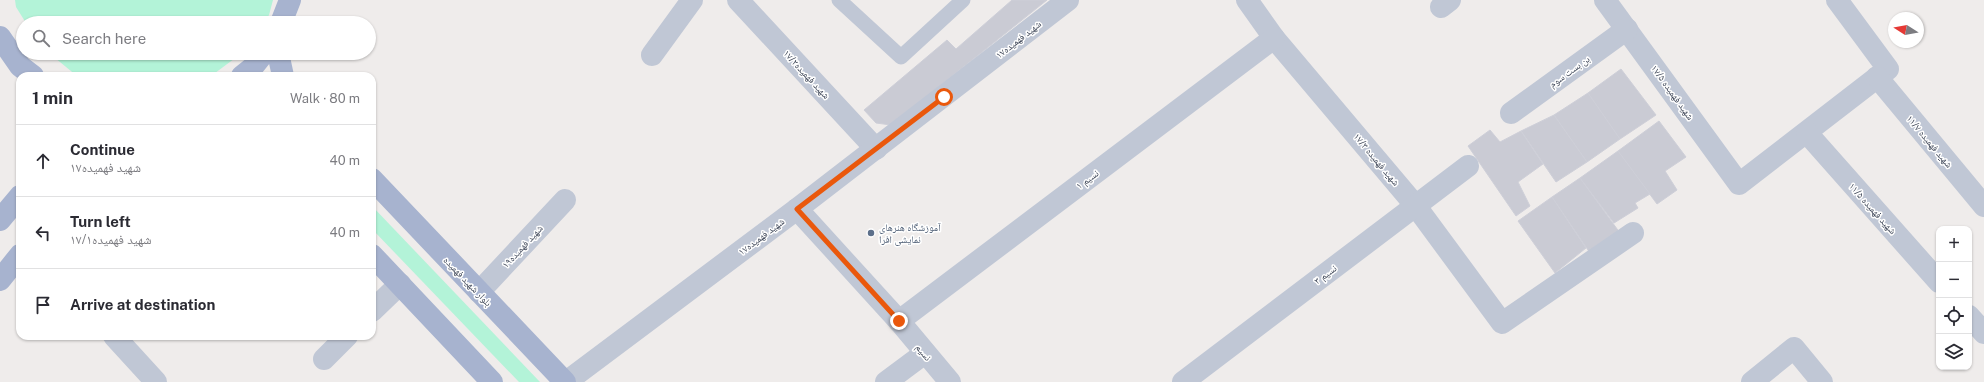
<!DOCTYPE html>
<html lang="en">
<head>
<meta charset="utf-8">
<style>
	body { margin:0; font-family:"Public Sans","Noto Naskh Arabic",sans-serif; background:#f2f2f3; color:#2b2b33 }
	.controls { position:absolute; right:12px; bottom:12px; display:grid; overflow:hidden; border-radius:8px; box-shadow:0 1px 3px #0004 }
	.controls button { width:36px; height:36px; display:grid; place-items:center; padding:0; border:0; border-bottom:1px solid #e1e1e2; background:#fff; color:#2b2b33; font:20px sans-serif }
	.compass { position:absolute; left:1888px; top:12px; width:36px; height:36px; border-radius:50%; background:#fff; box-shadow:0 1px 3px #0004; rotate:281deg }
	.stop { position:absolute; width:12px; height:12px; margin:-9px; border:3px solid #ea580c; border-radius:50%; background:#fff }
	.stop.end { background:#ea580c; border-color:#fff; box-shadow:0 1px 4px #0008 }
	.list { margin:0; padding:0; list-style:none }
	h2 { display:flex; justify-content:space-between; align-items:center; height:52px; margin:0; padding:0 16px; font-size:17px }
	h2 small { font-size:13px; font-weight:400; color:#7c7c81 }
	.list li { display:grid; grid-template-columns:26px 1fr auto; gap:12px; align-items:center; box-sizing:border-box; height:72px; padding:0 16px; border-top:1px solid #e1e1e2 }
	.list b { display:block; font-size:15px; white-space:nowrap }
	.list p { margin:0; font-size:13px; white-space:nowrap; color:#7c7c81 }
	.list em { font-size:13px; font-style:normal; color:#7c7c81 }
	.icon { flex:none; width:22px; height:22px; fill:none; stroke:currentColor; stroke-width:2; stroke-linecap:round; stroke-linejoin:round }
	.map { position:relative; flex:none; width:1984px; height:382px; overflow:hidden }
	.search { position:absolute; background:#fff; box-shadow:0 1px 3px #0004; left:16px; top:16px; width:360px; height:44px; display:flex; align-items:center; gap:10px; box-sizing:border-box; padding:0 14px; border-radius:22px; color:#7c7c81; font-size:15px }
	.panel { position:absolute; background:#fff; box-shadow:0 1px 3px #0004; left:16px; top:72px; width:360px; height:268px; border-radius:12px }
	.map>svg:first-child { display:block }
</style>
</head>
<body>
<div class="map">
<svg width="1984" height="382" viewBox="0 0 1984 382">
	<rect width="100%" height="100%" fill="#efeceb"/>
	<g fill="#b3f3d8">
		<polygon points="15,0 273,0 269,15 264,23 26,23 16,7"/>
		<polygon points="49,53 242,53 211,76 77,76"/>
		<polygon points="372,206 540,382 519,382 372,229"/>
	</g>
	<g fill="#cacbd4" stroke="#cecfd8">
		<polygon points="1012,0 1047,0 891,125 876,123 864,110 947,40 956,49"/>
		<polygon points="1621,69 1656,115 1620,139 1588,93"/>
		<polygon points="1588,93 1620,139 1587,162 1554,115"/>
		<polygon points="1554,115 1587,162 1556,182 1521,131"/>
		<polygon points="1659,121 1686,157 1665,171 1677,190 1657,204 1618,151"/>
		<polygon points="1490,130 1500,142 1521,131 1543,164 1518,182 1530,206 1516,216 1468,146"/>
		<polygon points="1618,151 1650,194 1635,203 1638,208 1614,223 1580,178"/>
		<polygon points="1580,178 1620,233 1590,253 1552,197"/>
		<polygon points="1552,197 1586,248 1555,273 1518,221"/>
	</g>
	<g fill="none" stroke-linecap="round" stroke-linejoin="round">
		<polyline stroke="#c0c7d5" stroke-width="15" points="839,0 901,57 963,0"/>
		<g stroke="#c0c7d5" stroke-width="22">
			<polyline points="738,0 876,149"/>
			<polyline points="1247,0 1274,38 1415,205 1502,323 1633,233"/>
			<polyline points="1605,0 1739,184 1888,69 1837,0"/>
			<polyline points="1441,7 1450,0"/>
			<polyline points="652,55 692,0"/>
			<polyline points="1877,77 1984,206"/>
			<polyline points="1511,113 1627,29"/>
			<polyline points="1807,133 1939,282"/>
			<polyline points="797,209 899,321 950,382"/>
			<polyline points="479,292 565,200"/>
			<polyline points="372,311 400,284"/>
			<polyline points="1969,316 1984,333"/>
			<polyline points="899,321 1274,38"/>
			<polyline points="114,336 156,382"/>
			<polyline points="324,359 347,336"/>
			<polyline points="566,382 797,209 1068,0"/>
			<polyline points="886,382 925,353"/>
			<polyline points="1183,382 1468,166"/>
			<polyline points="1752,382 1794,348 1822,382"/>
		</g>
		<g stroke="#a7b3cf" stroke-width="22">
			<polyline points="281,23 290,0"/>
			<polyline points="0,37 20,66 33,76"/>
			<polyline points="278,53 283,76"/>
			<polyline points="242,76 252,68 264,53"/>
			<polyline points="372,179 565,382"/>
			<polyline points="0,220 20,196"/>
			<polyline points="372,255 492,382"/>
			<polyline points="0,280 20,255"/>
		</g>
	</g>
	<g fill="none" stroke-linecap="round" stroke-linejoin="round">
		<polyline stroke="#ea580c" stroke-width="5" points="899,321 797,209 944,97"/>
	</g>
	<circle fill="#5c6f8a" stroke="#fff" stroke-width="1.5" cx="871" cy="233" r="4"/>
	<g text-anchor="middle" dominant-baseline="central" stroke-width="3" stroke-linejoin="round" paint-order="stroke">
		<g font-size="10" fill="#424a5b" stroke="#fff">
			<text transform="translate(1018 39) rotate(-38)">شهید فهمیده۱۷</text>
			<text transform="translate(1569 71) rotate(-36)">بن بست سوم</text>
			<text transform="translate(807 74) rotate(47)">شهید فهمیده۱۷/۲</text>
			<text transform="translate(1673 92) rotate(54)">شهید فهمیده ۱۷/۵</text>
			<text transform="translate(1930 141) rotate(50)">شهید فهمیده ۱۱/۷</text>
			<text transform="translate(1377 159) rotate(50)">شهید فهمیده ۱۷/۳</text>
			<text transform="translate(1087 179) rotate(-37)">نسیم ۱</text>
			<text transform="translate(1873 208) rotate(48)">شهید فهمیده ۱۱/۵</text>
			<text transform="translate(761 236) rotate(-37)">شهید فهمیده۱۷</text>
			<text transform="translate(522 246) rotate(-47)">شهید فهمیده۱۹</text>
			<text transform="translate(1325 274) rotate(-37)">نسیم ۳</text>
			<text transform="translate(468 281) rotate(46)">بلوار شهید فهمیده</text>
			<text transform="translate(924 352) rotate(50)">نسیم</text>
		</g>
		<g font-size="10" fill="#4e5e75" stroke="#fff" text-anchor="start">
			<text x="879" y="227">آموزشگاه هنرهای<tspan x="879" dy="12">نمایشی افرا</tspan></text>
		</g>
	</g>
</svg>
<div class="controls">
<button>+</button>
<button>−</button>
<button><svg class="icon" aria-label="locate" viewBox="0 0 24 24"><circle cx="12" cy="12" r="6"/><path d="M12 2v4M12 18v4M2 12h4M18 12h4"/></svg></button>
<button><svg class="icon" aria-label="layers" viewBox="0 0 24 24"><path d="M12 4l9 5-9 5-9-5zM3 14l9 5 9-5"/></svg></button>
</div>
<svg class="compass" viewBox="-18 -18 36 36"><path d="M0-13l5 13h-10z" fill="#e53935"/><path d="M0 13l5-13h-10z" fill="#7c7c81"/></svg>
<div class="stop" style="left:944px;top:97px"></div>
<div class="stop end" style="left:899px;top:321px"></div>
<div class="search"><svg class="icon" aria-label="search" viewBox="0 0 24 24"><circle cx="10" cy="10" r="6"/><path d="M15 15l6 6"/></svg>Search here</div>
<section class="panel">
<h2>1 min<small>Walk · 80 m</small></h2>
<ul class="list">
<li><svg class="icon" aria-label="ahead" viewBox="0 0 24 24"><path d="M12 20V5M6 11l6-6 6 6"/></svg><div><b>Continue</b><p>شهید فهمیده۱۷</p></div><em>40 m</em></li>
<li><svg class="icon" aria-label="left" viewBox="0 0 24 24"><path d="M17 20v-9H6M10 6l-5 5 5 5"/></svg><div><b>Turn left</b><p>شهید فهمیده۱۷/۱</p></div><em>40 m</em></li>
<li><svg class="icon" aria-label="arrive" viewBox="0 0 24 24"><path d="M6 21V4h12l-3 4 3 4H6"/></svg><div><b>Arrive at destination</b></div></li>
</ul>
</section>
</div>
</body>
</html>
